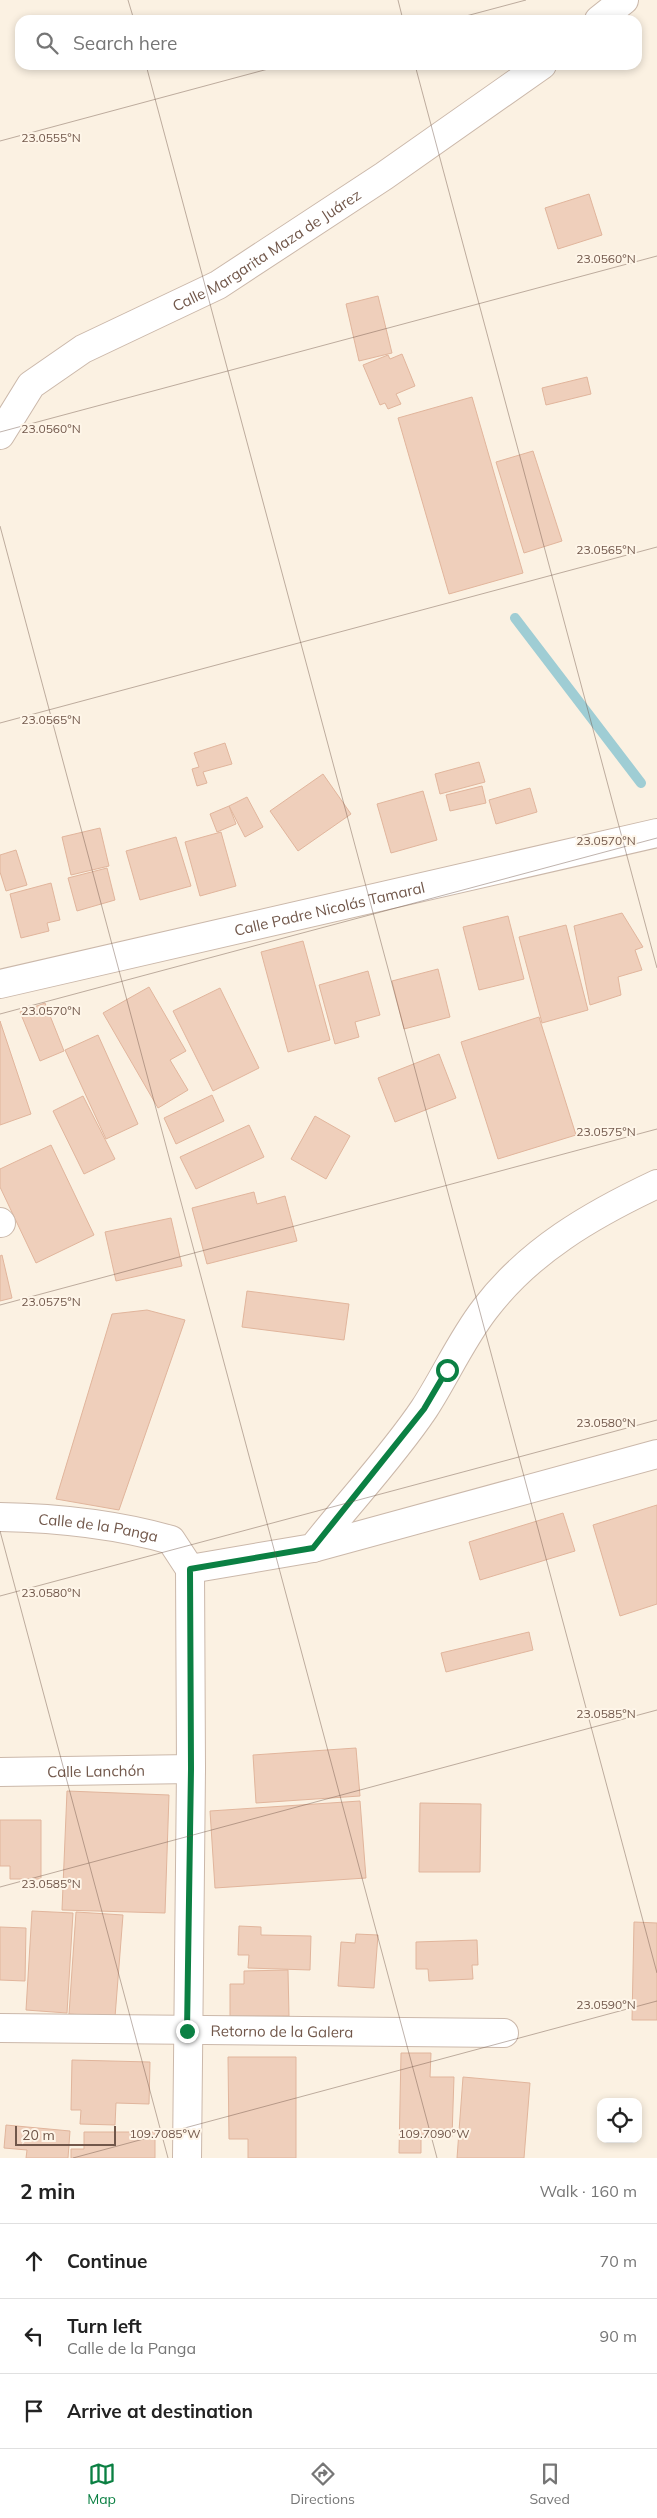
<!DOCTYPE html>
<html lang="en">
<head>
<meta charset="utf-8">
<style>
	body { margin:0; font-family:Mulish,sans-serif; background:#f6f6f6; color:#222 }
	.controls { position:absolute; right:15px; bottom:15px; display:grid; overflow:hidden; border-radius:10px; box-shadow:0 2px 8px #0003 }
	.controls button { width:45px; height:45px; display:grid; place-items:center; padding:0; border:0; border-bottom:1px solid #e0e0e0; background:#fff; color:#222; font:25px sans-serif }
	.scale { position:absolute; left:15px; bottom:12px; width:101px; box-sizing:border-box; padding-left:5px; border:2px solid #71574a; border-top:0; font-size:14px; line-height:18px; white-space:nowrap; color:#71574a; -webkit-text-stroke:4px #fef5e8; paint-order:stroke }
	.stop { position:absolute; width:15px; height:15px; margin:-11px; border:4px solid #0b8043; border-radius:50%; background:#fff }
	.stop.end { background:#0b8043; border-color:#fff; box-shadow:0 1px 5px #0008 }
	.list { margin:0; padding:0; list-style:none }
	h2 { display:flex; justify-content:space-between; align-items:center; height:65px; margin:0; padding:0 20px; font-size:21px }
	h2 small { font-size:16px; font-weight:400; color:#767676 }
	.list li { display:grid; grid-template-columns:32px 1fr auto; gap:15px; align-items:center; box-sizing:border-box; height:75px; padding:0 20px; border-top:1px solid #e0e0e0 }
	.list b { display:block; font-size:19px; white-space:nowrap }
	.list p { margin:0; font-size:16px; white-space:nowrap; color:#767676 }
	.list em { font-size:16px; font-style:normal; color:#767676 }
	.icon { flex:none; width:28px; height:28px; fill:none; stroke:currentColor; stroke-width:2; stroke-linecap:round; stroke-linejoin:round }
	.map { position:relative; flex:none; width:657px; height:2158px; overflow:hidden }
	.search { position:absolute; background:#fff; box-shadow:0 2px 8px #0003; left:15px; right:15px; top:15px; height:55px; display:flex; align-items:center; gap:12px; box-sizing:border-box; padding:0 18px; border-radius:15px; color:#767676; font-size:19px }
	.sheet { height:290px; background:#fff }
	nav { display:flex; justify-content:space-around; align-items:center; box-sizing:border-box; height:70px; border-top:1px solid #e0e0e0; background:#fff; font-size:14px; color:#767676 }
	nav a { display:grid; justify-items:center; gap:2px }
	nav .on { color:#0b8043 }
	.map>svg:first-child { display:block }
</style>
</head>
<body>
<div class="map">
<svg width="657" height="2158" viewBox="0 0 657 2158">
	<rect width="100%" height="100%" fill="#fbf1e2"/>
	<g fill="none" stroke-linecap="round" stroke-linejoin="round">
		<polyline stroke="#9fcdd4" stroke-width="10" points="515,618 641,783"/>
	</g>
	<g fill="#efcfbb" stroke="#e1b59c">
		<polygon points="589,194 602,235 558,249 545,208"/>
		<polygon points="378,296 392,353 359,361 346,304"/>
		<polygon points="402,354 415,386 396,394 401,404 388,409 385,403 380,405 363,365 388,355 390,359"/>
		<polygon points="587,377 591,394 546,405 542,388"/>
		<polygon points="472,397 523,573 449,594 398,418"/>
		<polygon points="533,451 562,541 524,553 496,462"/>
		<polygon points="225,743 232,764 203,772 207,783 197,786 192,769 199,767 194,753"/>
		<polygon points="479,762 485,782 440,794 435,774"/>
		<polygon points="323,774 351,814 298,851 270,811"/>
		<polygon points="482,786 486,803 450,811 446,795"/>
		<polygon points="530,788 537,812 496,824 489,800"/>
		<polygon points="423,791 437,840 391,853 377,804"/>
		<polygon points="247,797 263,827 245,837 229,806"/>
		<polygon points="229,806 236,824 217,832 210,814"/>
		<polygon points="100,828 109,866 71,875 62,837"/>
		<polygon points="221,832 236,886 200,896 185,842"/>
		<polygon points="176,837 191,886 140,900 126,851"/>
		<polygon points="16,850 27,885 6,891 0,872 0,855"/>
		<polygon points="107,868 115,900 77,911 68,878"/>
		<polygon points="51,883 60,920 47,923 49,931 21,938 10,894"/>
		<polygon points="622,913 643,947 635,950 642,970 618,977 621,995 590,1005 574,926"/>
		<polygon points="508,916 524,979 479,990 463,927"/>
		<polygon points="566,925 588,1010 542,1023 519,937"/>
		<polygon points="303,941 330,1040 288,1052 261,952"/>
		<polygon points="438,969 450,1017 404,1029 392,981"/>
		<polygon points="368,971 380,1015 355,1022 359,1037 335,1044 319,985"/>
		<polygon points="149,987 186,1051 170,1060 188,1090 158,1108 103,1013"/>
		<polygon points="220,988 259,1068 213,1091 173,1011"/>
		<polygon points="45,1003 64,1051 40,1061 20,1012"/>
		<polygon points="539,1017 576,1135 498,1159 461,1042"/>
		<polygon points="0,1021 31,1114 0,1125"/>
		<polygon points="98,1035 138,1124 106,1139 65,1050"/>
		<polygon points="439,1054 456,1098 395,1122 378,1078"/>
		<polygon points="212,1095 224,1121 176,1144 164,1118"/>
		<polygon points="83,1096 115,1159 84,1174 53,1111"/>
		<polygon points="315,1116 350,1136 326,1179 291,1159"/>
		<polygon points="249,1125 264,1157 196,1189 180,1157"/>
		<polygon points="51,1145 94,1235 36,1263 0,1187 0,1169"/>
		<polygon points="254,1192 257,1204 285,1196 297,1241 207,1264 192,1208"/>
		<polygon points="171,1218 182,1266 116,1281 105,1232"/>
		<polygon points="2,1255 12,1298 0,1301 0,1256"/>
		<polygon points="247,1291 349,1304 344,1340 242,1327"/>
		<polygon points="147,1310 185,1320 119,1510 56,1499 112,1314"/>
		<polygon points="657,1505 657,1604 620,1616 593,1525"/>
		<polygon points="563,1513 575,1551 480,1580 469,1542"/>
		<polygon points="529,1632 533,1650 446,1672 441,1653"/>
		<polygon points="356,1748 360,1796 256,1803 253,1755"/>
		<polygon points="67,1791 169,1795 165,1913 62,1910"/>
		<polygon points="360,1801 366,1878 215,1888 210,1811"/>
		<polygon points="420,1803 481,1804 480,1872 419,1872"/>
		<polygon points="0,1820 41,1820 41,1879 10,1879 10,1866 0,1866"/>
		<polygon points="32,1911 73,1913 67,2013 26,2010"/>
		<polygon points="76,1912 123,1915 115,2017 69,2014"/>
		<polygon points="634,1922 657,1923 657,2020 632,2020"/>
		<polygon points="239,1926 261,1927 261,1935 311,1936 310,1970 248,1968 249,1955 238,1955"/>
		<polygon points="0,1927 26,1928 25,1981 0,1980"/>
		<polygon points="356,1934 378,1935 374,1988 338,1986 341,1942 355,1943"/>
		<polygon points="477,1940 478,1965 472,1965 473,1979 429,1981 428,1969 416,1969 416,1942"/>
		<polygon points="288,1970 289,2016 230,2016 230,1984 244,1984 244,1971"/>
		<polygon points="401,2053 431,2053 430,2077 454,2077 452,2137 421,2137 421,2153 399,2153"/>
		<polygon points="228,2057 296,2057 296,2158 248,2158 248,2139 229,2139"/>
		<polygon points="72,2060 150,2062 149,2104 116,2103 115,2125 80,2124 81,2110 71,2110"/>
		<polygon points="463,2077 530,2083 524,2158 457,2158"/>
		<polygon points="6,2125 70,2131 68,2158 26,2158 27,2150 4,2148"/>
		<polygon points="84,2132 155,2132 155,2158 71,2158 71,2149 84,2149"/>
	</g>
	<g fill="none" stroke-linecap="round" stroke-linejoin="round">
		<g stroke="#cbb8aa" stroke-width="30">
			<g id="minor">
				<polyline points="599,20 624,0"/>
				<path id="s1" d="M0,435L31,385L83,349L218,285L384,176L542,65"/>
				<path id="s2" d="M0,984L657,833"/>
				<polyline points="0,1222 1,1223"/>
				<path id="s3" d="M0,1517C58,1518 115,1524 171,1540L190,1569L191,1769L187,2158"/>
				<polyline points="313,1548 657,1454"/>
				<path d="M190,1569L313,1548C349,1502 391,1458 424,1409C445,1377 461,1340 485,1309C529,1251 591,1215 657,1184"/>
				<path id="s4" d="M0,1772L191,1769"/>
				<path id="s5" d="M0,2028L504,2033"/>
			</g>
		</g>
		<use href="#minor" stroke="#fff" stroke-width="28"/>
	</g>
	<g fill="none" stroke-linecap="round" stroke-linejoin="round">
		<polyline stroke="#0b8043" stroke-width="6" points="187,2031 191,1769 190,1569 313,1548 424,1409 447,1370"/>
	</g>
	<path fill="none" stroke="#71574a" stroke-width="1" stroke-opacity="0.45" d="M128,0L134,20M398,0L403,20M451,20L526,0M146,65L657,1973M415,65L657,968M0,141L283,65M0,432L657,256M0,526L437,2158M0,723L657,547M0,1014L657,838M0,1305L657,1129M0,1531L168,2158M0,1596L657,1420M0,1887L657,1710M73,2158L657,2001"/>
	<g text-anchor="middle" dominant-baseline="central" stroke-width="4" stroke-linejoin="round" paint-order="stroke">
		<g font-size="15" fill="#71574a" stroke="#fef5e8">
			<text stroke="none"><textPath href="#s1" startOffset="331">Calle Margarita Maza de Juárez</textPath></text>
			<text stroke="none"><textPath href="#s2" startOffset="338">Calle Padre Nicolás Tamaral</textPath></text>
			<text stroke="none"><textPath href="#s3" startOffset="99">Calle de la Panga</textPath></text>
			<text stroke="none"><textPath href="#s4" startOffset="96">Calle Lanchón</textPath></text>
			<text stroke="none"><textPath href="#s5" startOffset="282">Retorno de la Galera</textPath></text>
		</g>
	</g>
	<g font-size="12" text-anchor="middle" fill="#71574a" stroke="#fef5e8" stroke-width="4" stroke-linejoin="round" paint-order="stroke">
		<text x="51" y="142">23.0555°N</text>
		<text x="606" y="263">23.0560°N</text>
		<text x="51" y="433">23.0560°N</text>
		<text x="606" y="554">23.0565°N</text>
		<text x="51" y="724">23.0565°N</text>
		<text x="606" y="845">23.0570°N</text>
		<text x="51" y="1015">23.0570°N</text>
		<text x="606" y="1136">23.0575°N</text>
		<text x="51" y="1306">23.0575°N</text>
		<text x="606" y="1427">23.0580°N</text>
		<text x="51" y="1597">23.0580°N</text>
		<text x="606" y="1718">23.0585°N</text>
		<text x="51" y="1888">23.0585°N</text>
		<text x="606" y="2009">23.0590°N</text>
		<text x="165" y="2138">109.7085°W</text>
		<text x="434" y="2138">109.7090°W</text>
	</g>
</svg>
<div class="controls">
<button><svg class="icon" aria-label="locate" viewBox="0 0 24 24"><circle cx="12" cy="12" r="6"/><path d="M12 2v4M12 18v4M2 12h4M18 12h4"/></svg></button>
</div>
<div class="scale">20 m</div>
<div class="stop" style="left:447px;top:1370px"></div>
<div class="stop end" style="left:187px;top:2031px"></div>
<div class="search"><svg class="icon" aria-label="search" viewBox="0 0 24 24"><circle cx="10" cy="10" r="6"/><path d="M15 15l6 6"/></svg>Search here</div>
</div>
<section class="sheet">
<h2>2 min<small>Walk · 160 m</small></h2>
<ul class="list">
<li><svg class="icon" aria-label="ahead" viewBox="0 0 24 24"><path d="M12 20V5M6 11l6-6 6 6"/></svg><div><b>Continue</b></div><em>70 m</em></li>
<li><svg class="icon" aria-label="left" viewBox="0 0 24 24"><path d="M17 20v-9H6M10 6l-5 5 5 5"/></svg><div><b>Turn left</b><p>Calle de la Panga</p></div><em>90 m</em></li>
<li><svg class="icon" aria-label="arrive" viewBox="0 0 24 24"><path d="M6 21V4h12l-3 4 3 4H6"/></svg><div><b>Arrive at destination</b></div></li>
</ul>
</section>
<nav>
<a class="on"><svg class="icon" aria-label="map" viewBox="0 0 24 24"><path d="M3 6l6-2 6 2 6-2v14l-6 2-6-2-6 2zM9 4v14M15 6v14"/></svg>Map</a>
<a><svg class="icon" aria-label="directions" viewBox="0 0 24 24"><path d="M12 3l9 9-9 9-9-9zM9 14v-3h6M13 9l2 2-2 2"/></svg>Directions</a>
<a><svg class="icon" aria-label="saved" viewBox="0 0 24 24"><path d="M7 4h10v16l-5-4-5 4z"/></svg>Saved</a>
</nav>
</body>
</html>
